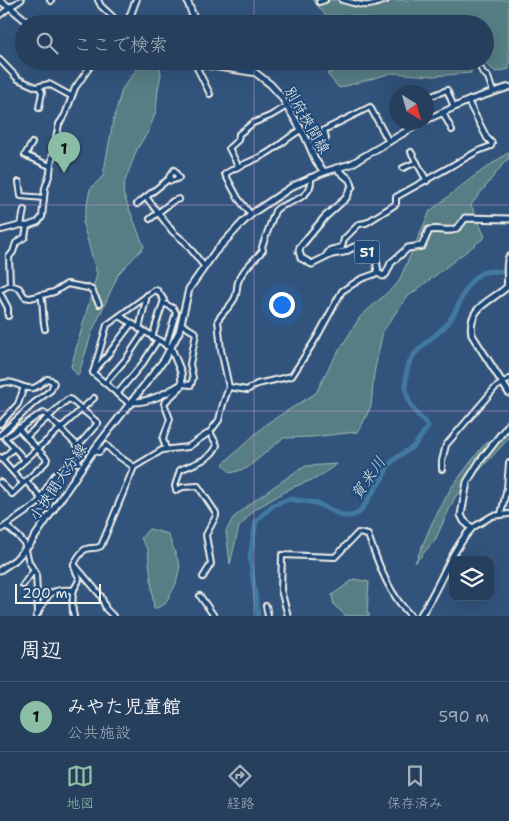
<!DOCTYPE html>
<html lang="ja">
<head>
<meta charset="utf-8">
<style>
	body { margin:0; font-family:"Shantell Sans","Klee One",sans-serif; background:#324a66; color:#f1f3f6 }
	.controls { position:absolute; right:15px; bottom:15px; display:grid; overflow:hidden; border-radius:10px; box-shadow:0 5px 20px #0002 }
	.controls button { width:45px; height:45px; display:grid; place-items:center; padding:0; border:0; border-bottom:1px solid #425872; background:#263f5d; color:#f1f3f6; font:25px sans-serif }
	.compass { position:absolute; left:389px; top:85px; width:45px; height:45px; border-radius:50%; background:#263f5d; box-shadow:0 5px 20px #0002; rotate:143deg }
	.scale { position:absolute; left:15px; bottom:12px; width:86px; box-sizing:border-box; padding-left:5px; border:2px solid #f4f1e8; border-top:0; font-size:14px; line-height:18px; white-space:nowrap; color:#f4f1e8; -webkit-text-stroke:4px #1f4a7a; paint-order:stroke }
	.you { position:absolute; left:281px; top:304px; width:18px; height:18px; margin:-12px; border:4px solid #fff; border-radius:50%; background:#1a73e8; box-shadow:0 0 0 8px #1a73e833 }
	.badge { display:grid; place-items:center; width:32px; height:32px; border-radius:50%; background:#8abfa5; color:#111; font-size:16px; font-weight:700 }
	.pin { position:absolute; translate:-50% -41px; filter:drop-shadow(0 1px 2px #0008) }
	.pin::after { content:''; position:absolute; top:26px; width:18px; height:15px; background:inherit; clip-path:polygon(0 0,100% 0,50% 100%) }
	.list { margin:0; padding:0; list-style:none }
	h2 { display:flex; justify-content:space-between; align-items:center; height:65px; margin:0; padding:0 20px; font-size:21px }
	h2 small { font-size:16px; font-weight:400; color:#a4afbc }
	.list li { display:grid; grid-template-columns:32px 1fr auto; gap:15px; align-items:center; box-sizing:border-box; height:70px; padding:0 20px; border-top:1px solid #425872 }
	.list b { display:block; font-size:19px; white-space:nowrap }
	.list p { margin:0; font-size:16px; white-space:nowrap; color:#a4afbc }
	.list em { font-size:16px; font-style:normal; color:#a4afbc }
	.icon { flex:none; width:28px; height:28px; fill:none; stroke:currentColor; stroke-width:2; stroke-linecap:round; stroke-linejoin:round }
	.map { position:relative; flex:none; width:509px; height:616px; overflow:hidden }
	.search { position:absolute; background:#263f5d; box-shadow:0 5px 20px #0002; left:15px; right:15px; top:15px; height:55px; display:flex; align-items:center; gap:12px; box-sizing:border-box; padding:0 18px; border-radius:28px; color:#a4afbc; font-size:19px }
	.sheet { height:135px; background:#263f5d }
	nav { display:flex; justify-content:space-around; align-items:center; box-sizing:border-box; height:70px; border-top:1px solid #425872; background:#263f5d; font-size:14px; color:#a4afbc }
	nav a { display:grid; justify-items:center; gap:2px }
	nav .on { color:#8abfa5 }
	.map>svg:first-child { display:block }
</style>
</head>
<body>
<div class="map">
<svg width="509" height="616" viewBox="0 0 509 616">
	<rect width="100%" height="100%" fill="#32547c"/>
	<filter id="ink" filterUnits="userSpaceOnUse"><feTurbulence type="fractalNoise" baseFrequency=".02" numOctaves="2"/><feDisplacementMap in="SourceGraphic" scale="10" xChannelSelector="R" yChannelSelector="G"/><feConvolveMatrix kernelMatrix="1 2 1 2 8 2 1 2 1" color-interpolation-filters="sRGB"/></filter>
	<g filter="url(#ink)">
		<g fill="#577e84" stroke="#a6b8b6">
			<polygon points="313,0 509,0 509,69 496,72 483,61 485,61 485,24 385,24 357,16 326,16"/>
			<polygon points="143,61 159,61 161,75 158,89 156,111 149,130 137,149 124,184 123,193 144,247 119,273 92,332 78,376 71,367 97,274 83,224 90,189 103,176 113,122 122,89"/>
			<polygon points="354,61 473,61 471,63 471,73 434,76 392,73 339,88 327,74"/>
			<polygon points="509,152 509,158 503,164 471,205 485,237 406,298 383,331 374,373 371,406 361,427 357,432 311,437 283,438 247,468 231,473 223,464 266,424 316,393 330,365 360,317 398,283 430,211 473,177"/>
			<polygon points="509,427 509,438 455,497 435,540 415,563 432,523 451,488 483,446"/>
			<polygon points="337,464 317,478 291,488 254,510 239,527 230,564 226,531 233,518 251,503 292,474 306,466"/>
			<polygon points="149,529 168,534 180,566 176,584 165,604 154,609 148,550 141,538"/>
			<polygon points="354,579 369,582 367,612 370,616 346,616 334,605 332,595"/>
		</g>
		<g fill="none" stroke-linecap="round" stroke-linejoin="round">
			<path stroke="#437a9f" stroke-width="5" d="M258,616L250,557L256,521L273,505L289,499L316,503L343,516H351L359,513L383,477L389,464L399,456L414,446L428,427C425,421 420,418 416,413C409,404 405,392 406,380C406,372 408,364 412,358C422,342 440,335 450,320C461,305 464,282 482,273C491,269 500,272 509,273"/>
			<g stroke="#f4f1e8" stroke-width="8">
				<g id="minor">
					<polyline points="50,0 51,1"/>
					<polyline points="98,0 101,6 113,17 113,24"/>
					<path d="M342,0C365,6 364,8 386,0"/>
					<polyline points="319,2 325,0"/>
					<polyline points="0,15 10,7 21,0"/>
					<polyline points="0,60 18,79 36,87 49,84 71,96"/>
					<polyline points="481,69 483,73 488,77 493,92"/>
					<polyline points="39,87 42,92 39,108"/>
					<polyline points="210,94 196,66 202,65 254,73"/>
					<polyline points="434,95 447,90 454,107"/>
					<polyline points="443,113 452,130"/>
					<polyline points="32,143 25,155 50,166"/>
					<polyline points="310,145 326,138 324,130 370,107 389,142"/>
					<polyline points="411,152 427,181"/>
					<polyline points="238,166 229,148 238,140 239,134 253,123 270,116 287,106"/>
					<polyline points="403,168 417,162"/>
					<polygon points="174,170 179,178 171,181 169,177"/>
					<polyline points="19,182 21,196 44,198"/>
					<polyline points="146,197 173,232 185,242 204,266"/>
					<polyline points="137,204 170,178"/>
					<path d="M251,215L238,198L225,174C237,166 251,162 264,155C277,148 288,137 301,130"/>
					<polyline points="150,219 173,201 179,199"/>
					<polyline points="21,225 24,210"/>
					<polyline points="2,230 21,225 27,226"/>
					<polyline points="324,258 330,250 342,247 344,239 359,224 366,223 396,204 396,197 478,151 491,146 492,143 487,138 468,101"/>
					<polyline points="10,285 9,257 13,252 16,243 25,237 27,226 38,222 42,217 45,188 50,173 51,163 59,124 65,115 75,88 94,61"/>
					<polyline points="0,290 10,285 19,288 25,297 30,298 54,292 67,284 88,288 92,290 99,304"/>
					<polyline points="0,293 8,308 8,316"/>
					<path d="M41,295C44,307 42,317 45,329"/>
					<polyline points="163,303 173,308 176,313 166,346"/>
					<polyline points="120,316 171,348"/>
					<polyline points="181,324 196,333 190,364 193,378 191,385 182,384"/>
					<polyline points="139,329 147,295"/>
					<polyline points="93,372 107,356 131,324"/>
					<polyline points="105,383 126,359 144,332"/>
					<path d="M0,384C14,378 21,390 33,388C38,387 43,382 47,379L51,380L54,383L51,390L34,403L0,435"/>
					<polyline points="229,387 247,390 257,384 292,376 317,337 342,291 361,279 378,273"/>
					<polyline points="117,394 143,363 157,341"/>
					<polyline points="131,405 93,373 107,325 155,290 158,291 164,300 152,337"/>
					<polyline points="0,424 18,404 24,387"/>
					<polyline points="18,428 27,438"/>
					<polyline points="166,449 163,439 170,419 164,403 181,387 180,385"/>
					<polyline points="93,451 99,452 106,445 114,453 134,467"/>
					<polyline points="0,457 23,483"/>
					<polyline points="2,459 14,448"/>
					<polyline points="25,460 5,438 37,416 44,413 81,449 78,462"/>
					<polyline points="442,469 442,461 446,445 495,388 509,379"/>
					<polyline points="13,471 94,398"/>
					<polyline points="26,481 41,498"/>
					<polyline points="0,482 12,494 46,462 47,459 27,438 27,436 67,400 70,399 98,423 78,446"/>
					<polyline points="501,514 507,488 509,463"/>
					<polyline points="6,526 18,536 24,543 29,562 36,574 38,613"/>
					<polyline points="472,528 492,516 509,514"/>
					<polyline points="0,530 37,504 54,476 72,462 79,463"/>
					<polyline points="74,564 101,596 106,609 113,616"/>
					<path d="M203,577L211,564L206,535L216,516V513L198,486L183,487L176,490L175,486L180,470C192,464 212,460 217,445L210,432"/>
					<polyline points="23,585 34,570"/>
					<polyline points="200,596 214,616"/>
					<polyline points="266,606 268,616"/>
					<path d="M36,616C48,595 47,588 74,590"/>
					<path d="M74,616C72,611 72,594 74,589C76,585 79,583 79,578C78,573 73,570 74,564C76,560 80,554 83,551C88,546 95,550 101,546L134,467L162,450L188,447L210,432L219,420L223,404L229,387L221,350L218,320C222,313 229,308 233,301C238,295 236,288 238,282C242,269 255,260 263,250L262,247L275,211L278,208C293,200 313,198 311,177"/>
					<path d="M288,616L281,590L282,555L335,557L358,533L368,535C379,565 388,593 411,616"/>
				</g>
			</g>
			<g stroke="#f4f1e8" stroke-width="9">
				<g id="major">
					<polyline points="187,0 196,24"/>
					<polyline points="0,1 12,9 30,24"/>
					<polyline points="127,24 136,0"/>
					<polyline points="240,61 270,84 281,96 305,136 316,161 324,172"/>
					<polyline points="426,120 470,100 509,87"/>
					<path d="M336,168L350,180L352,186L346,198L325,217L300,247L299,251L301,258L312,264L332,254L344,252L354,247H359L376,259L378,273L383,276L386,274L391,263L408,248L422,246L429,230C447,227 453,238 465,218L509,219"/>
					<path d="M509,257C505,267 509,278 507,287C490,302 467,307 472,335L509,393"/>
					<path d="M133,402C151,402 166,393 182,384L181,372L171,348"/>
					<polyline points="0,570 15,560 30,544 93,451 164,360 179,332 189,289 215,252 243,222 254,212 293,186 324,172 351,164 422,122"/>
					<path d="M420,616C440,588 449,553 472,528L464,521L461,515L467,482L480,461L509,424"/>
				</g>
			</g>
			<use href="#minor" stroke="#1f4a7a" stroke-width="4"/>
			<use href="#major" stroke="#1f4a7a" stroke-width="5"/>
		</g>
	</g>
	<path fill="none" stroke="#be98d6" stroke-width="1" stroke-opacity="0.55" d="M254,0V24M254,61V616M0,205H509M0,411H509"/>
	<g text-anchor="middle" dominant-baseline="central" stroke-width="4" stroke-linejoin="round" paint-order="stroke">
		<rect fill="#1f4a7a" stroke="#b4bfc7" stroke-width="1" x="354.5" y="240.5" width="25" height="23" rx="4"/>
		<g font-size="14" font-weight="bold" fill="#f4f1e8">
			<text x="367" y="252">51</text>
		</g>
		<g font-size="15" fill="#f4f1e8" stroke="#1f4a7a">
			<text transform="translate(307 120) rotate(60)">別府挾間線</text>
			<text transform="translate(58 482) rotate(-56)">小挾間大分線</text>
		</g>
		<g font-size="16" font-style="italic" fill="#d9dfdd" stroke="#1f4a7a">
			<text transform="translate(368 478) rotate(-55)">賀来川</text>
		</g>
	</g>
</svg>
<div class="controls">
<button><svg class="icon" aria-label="layers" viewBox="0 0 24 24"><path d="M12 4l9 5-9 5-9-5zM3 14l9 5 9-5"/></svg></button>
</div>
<svg class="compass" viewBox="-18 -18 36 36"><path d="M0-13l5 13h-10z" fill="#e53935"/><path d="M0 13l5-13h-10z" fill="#a4afbc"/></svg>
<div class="scale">200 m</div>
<div class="you"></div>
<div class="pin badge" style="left:64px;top:173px">1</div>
<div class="search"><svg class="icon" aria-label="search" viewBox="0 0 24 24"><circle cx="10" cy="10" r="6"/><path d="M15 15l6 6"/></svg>ここで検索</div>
</div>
<section class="sheet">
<h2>周辺<small></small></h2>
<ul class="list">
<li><span class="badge">1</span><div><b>みやた児童館</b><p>公共施設</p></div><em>590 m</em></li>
</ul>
</section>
<nav>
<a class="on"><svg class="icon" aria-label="map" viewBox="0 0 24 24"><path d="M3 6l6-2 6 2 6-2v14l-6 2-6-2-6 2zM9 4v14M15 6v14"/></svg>地図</a>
<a><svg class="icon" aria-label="directions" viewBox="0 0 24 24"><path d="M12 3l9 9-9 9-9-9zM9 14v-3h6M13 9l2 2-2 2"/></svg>経路</a>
<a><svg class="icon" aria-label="saved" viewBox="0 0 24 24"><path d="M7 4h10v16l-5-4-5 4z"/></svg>保存済み</a>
</nav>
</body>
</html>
